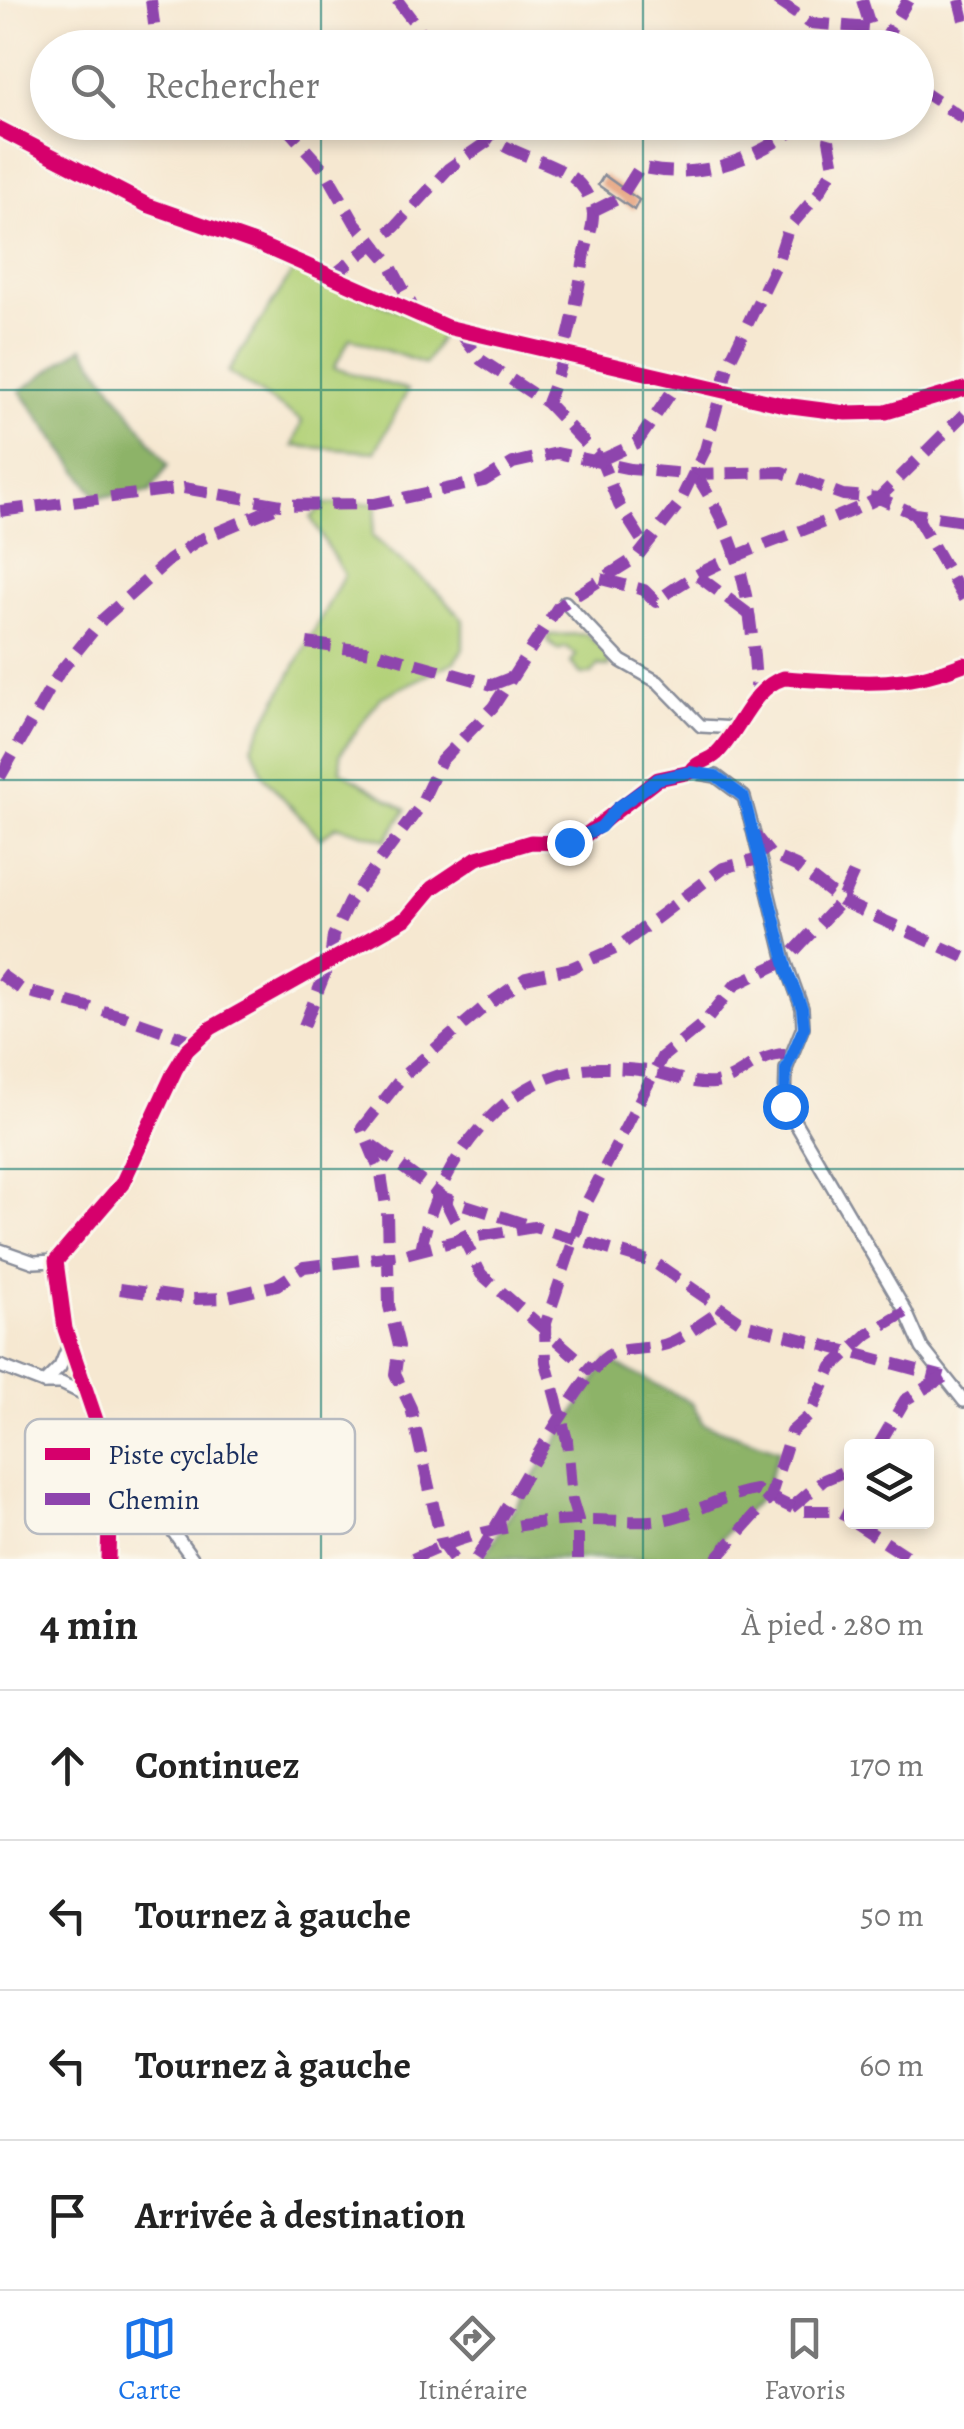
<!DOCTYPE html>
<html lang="fr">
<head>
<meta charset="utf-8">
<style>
	body { margin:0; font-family:Alegreya,serif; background:#f6f6f6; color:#222 }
	.controls { position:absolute; right:30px; bottom:30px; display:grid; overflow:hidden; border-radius:10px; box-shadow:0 5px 15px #0003 }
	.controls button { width:90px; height:90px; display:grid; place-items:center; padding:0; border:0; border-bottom:2px solid #e0e0e0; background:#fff; color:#222; font:50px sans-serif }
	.stop { position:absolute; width:30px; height:30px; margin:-22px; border:8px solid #1a73e8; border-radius:50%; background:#fff }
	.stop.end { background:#1a73e8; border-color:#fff; box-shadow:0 2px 10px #0008 }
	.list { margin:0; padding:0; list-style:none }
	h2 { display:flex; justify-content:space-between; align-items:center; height:130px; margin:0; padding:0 40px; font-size:42px }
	h2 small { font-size:32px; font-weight:400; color:#767676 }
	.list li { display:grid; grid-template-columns:65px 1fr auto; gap:30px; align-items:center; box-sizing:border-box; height:150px; padding:0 40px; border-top:2px solid #e0e0e0 }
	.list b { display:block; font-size:38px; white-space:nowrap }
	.list em { font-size:32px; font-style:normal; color:#767676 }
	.icon { flex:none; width:55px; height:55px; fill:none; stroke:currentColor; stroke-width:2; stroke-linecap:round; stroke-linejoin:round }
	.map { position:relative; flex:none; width:964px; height:1559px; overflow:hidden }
	.search { position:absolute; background:#fff; box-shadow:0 5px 15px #0003; left:30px; right:30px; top:30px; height:110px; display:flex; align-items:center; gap:25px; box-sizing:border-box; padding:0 35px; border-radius:55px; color:#767676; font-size:38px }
	.sheet { height:730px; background:#fff }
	nav { display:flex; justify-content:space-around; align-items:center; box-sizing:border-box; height:140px; border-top:2px solid #e0e0e0; background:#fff; font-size:28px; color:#767676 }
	nav a { display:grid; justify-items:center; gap:5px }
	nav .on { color:#1a73e8 }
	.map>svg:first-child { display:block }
</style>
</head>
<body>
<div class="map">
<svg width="964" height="1559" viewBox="0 0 964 1559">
	<rect width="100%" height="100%" fill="#fbf7ec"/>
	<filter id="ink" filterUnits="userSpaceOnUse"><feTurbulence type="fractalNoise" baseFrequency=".01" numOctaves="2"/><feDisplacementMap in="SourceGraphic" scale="20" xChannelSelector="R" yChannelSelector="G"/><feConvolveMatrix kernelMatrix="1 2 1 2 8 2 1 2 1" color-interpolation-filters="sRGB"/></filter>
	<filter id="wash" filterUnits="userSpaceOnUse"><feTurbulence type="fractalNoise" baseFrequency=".0048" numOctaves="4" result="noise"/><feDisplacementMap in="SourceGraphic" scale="40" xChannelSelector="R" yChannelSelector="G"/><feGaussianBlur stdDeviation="2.25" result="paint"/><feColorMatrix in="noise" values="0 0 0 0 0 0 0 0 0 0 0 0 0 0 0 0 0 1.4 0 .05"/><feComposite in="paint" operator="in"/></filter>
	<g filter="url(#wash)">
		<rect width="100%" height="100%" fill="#f6e8d1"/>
		<g fill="#b2d178" stroke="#66806b" stroke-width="2.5">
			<polygon points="295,268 445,329 425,364 350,338 334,368 408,390 375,452 293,446 302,421 228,372"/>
			<polygon points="377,503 372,536 442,596 463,620 463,649 454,662 380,698 340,754 341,771 406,810 386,840 337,826 320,838 264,777 252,746 344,575 311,518 324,504"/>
			<polygon points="586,634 609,654 609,667 598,665 592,674 581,674 571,663 576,655 566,647 558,650 547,641 548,635"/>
		</g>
		<g fill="#8db368" stroke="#547163" stroke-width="2.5">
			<polygon points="83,347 168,465 150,492 97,497 20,391"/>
			<polygon points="608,1360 692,1403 703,1424 779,1450 764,1494 719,1541 710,1559 482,1559"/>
		</g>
		<g id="blocks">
			<polygon fill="#e39972" points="604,175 639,200 634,210 598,185"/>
		</g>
	</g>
	<g filter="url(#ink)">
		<use href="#blocks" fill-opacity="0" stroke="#888c98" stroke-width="2.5"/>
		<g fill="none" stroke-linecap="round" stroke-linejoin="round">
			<g stroke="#888c98" stroke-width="16">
				<g id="minor">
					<polyline points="565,602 621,661 658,682 701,726 736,728"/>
					<polyline points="691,772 716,776 744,797 754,834 785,961 802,1008 803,1027 786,1069 785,1105 906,1312 922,1348 964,1401"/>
					<polyline points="0,1250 34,1262 56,1261"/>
					<polyline points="0,1366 44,1383 60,1367 71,1340"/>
					<polyline points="44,1383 61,1383 84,1394"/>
					<polyline points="99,1429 193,1559"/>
					<path d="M108,1559L110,1483L101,1460L99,1429L65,1329L56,1261L122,1184L175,1070L187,1050L211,1028L407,918L432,888L477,858L531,842L560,843L583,837L658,779L691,772C697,761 707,762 716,754C740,731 751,688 784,678C851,682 900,690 964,664"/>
				</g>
			</g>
			<g stroke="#888c98" stroke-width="20">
				<polyline id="tertiary" points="0,129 147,205 258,244 447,327 784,405 846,413 886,412 964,389"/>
			</g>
			<use href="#minor" stroke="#fff" stroke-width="11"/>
			<use href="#tertiary" stroke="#fff" stroke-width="15"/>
			<g stroke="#8e44ad" stroke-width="12" stroke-dasharray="25 12" stroke-linecap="butt">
				<polyline points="151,0 155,32 164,48"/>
				<polyline points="397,0 434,48"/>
				<polyline points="776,0 810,23 871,28"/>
				<polyline points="862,0 874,38"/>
				<polyline points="959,0 964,20"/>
				<polyline points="879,48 908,0"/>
				<polyline points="916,87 964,119"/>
				<polyline points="281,122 326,172 355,223 387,259 416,313"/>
				<path d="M477,122C500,155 539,155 570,176C583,184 592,199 593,214C593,227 588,240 585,253C576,305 567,353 547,403"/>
				<path d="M593,211L621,197L640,167C703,182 754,159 806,122"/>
				<polyline points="330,278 395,227 448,169 491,139"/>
				<polyline points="458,330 481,360 547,403 601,460 619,505 646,547"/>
				<polyline points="601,460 637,443 679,381"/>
				<path d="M695,473C746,551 751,607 757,698"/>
				<polyline points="0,511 184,488 281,505 374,504 484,481 513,463 557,453 631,469 685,474 782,472 843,495 879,498 964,414"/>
				<polyline points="915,514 964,599"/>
				<polyline points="698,576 750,615"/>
				<path d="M601,579L644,590L656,602C716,553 808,534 879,498L915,514L964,521"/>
				<polyline points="307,643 379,653 492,685 515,676"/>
				<polyline points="0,777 59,673 103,619 169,560 199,540 281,505"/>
				<polyline points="754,834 771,855 796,866 841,901 964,957"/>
				<polyline points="0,974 22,990 122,1016 195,1042"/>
				<polyline points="304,1026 330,961 333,936 349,902 419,808 441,761 493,707 558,607 637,557 678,505 705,450 730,360 777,263 788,229 818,194 834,167 829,140 834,122"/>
				<polyline points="372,1145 444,1198 534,1227"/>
				<polyline points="444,1198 481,1274 593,1372"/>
				<path d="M421,1250C436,1166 505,1068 600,1068C618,1068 636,1069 654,1072C673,1076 694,1085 714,1083C744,1079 754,1053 790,1054"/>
				<polyline points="120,1289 191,1299 223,1298 277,1285 304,1267 402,1255 466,1238 534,1227 655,1263 744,1324 944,1377"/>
				<polyline points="878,1446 905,1400 944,1377"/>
				<polyline points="791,1508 824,1480 852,1468"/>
				<polyline points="854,1522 911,1559"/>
				<path d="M413,1559C470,1531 527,1520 591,1520C614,1520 638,1523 661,1520C694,1515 723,1495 756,1490L799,1511H836L852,1519"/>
				<polyline points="453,1559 442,1544 411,1408 395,1374 399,1346 389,1306 387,1212 381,1174 362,1128 403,1076 483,1008 526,978 571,968 617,948 723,868 759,859"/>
				<path d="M476,1559C499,1524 584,1365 611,1354C630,1346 652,1351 672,1342C688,1335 706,1319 724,1310"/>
				<polyline points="578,1559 578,1520 572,1500 567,1440 546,1362 545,1326 585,1206 662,1057 705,1022 735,985 785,961 841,901 854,872"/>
				<polyline points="716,1559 770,1498 791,1432 810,1415 832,1367 868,1334 906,1312"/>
			</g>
			<g stroke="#fbf7ec" stroke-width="21">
				<g id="cycleway">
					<polyline points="0,129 147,205 258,244 447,327 784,405 846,413 886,412 964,389"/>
					<path d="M108,1559L110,1483L101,1460L99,1429L65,1329L56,1261L122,1184L175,1070L187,1050L211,1028L407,918L432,888L477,858L531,842L560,843L583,837L658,779L691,772C697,761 707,762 716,754C740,731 751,688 784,678C851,682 900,690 964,664"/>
				</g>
			</g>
			<use href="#cycleway" stroke="#d6006c" stroke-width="15"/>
		</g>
	</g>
	<g fill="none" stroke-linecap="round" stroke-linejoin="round" filter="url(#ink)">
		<polyline stroke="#1a73e8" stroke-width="12" points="569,842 601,827 617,808 658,779 690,772 716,776 744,797 787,970 802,1008 804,1027 786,1069 785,1106"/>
	</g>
	<path fill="none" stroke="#0f766e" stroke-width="2.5" stroke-opacity="0.55" d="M321,0V48M643,0V48M321,122V1559M643,122V1559M0,390H964M0,780H964M0,1169H964"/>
	<rect x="25" y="1419" width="330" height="115" rx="15" fill="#fbf7ec" stroke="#b8bbc1" stroke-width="2.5"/>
	<rect x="45" y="1448" width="45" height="12" fill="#d6006c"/>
	<rect x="45" y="1493" width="45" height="12" fill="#8e44ad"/>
	<g font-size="28" fill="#1b2f5e">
		<text x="108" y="1464">Piste cyclable</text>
		<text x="108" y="1509">Chemin</text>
	</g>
</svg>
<div class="controls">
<button><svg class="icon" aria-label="layers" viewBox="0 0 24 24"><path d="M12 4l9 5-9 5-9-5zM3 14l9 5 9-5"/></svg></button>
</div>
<div class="stop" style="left:785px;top:1106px"></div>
<div class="stop end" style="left:569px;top:842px"></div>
<div class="search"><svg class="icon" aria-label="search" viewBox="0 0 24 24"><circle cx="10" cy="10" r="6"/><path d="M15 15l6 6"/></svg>Rechercher</div>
</div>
<section class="sheet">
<h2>4 min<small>À pied · 280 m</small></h2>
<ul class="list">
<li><svg class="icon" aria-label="ahead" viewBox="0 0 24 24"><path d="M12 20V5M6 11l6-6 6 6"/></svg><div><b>Continuez</b></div><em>170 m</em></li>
<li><svg class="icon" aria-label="left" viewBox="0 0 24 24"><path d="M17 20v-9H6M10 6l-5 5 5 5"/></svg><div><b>Tournez à gauche</b></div><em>50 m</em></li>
<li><svg class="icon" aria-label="left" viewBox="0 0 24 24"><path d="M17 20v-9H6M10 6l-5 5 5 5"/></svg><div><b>Tournez à gauche</b></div><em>60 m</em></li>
<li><svg class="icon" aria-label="arrive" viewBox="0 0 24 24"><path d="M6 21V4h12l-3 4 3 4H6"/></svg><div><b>Arrivée à destination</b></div></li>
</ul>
</section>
<nav>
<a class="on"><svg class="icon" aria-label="map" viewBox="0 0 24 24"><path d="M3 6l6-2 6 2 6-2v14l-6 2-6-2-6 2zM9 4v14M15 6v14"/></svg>Carte</a>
<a><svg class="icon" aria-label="directions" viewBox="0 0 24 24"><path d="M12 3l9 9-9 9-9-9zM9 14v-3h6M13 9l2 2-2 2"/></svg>Itinéraire</a>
<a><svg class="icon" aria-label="saved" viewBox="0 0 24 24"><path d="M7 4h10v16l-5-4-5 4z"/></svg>Favoris</a>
</nav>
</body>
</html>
